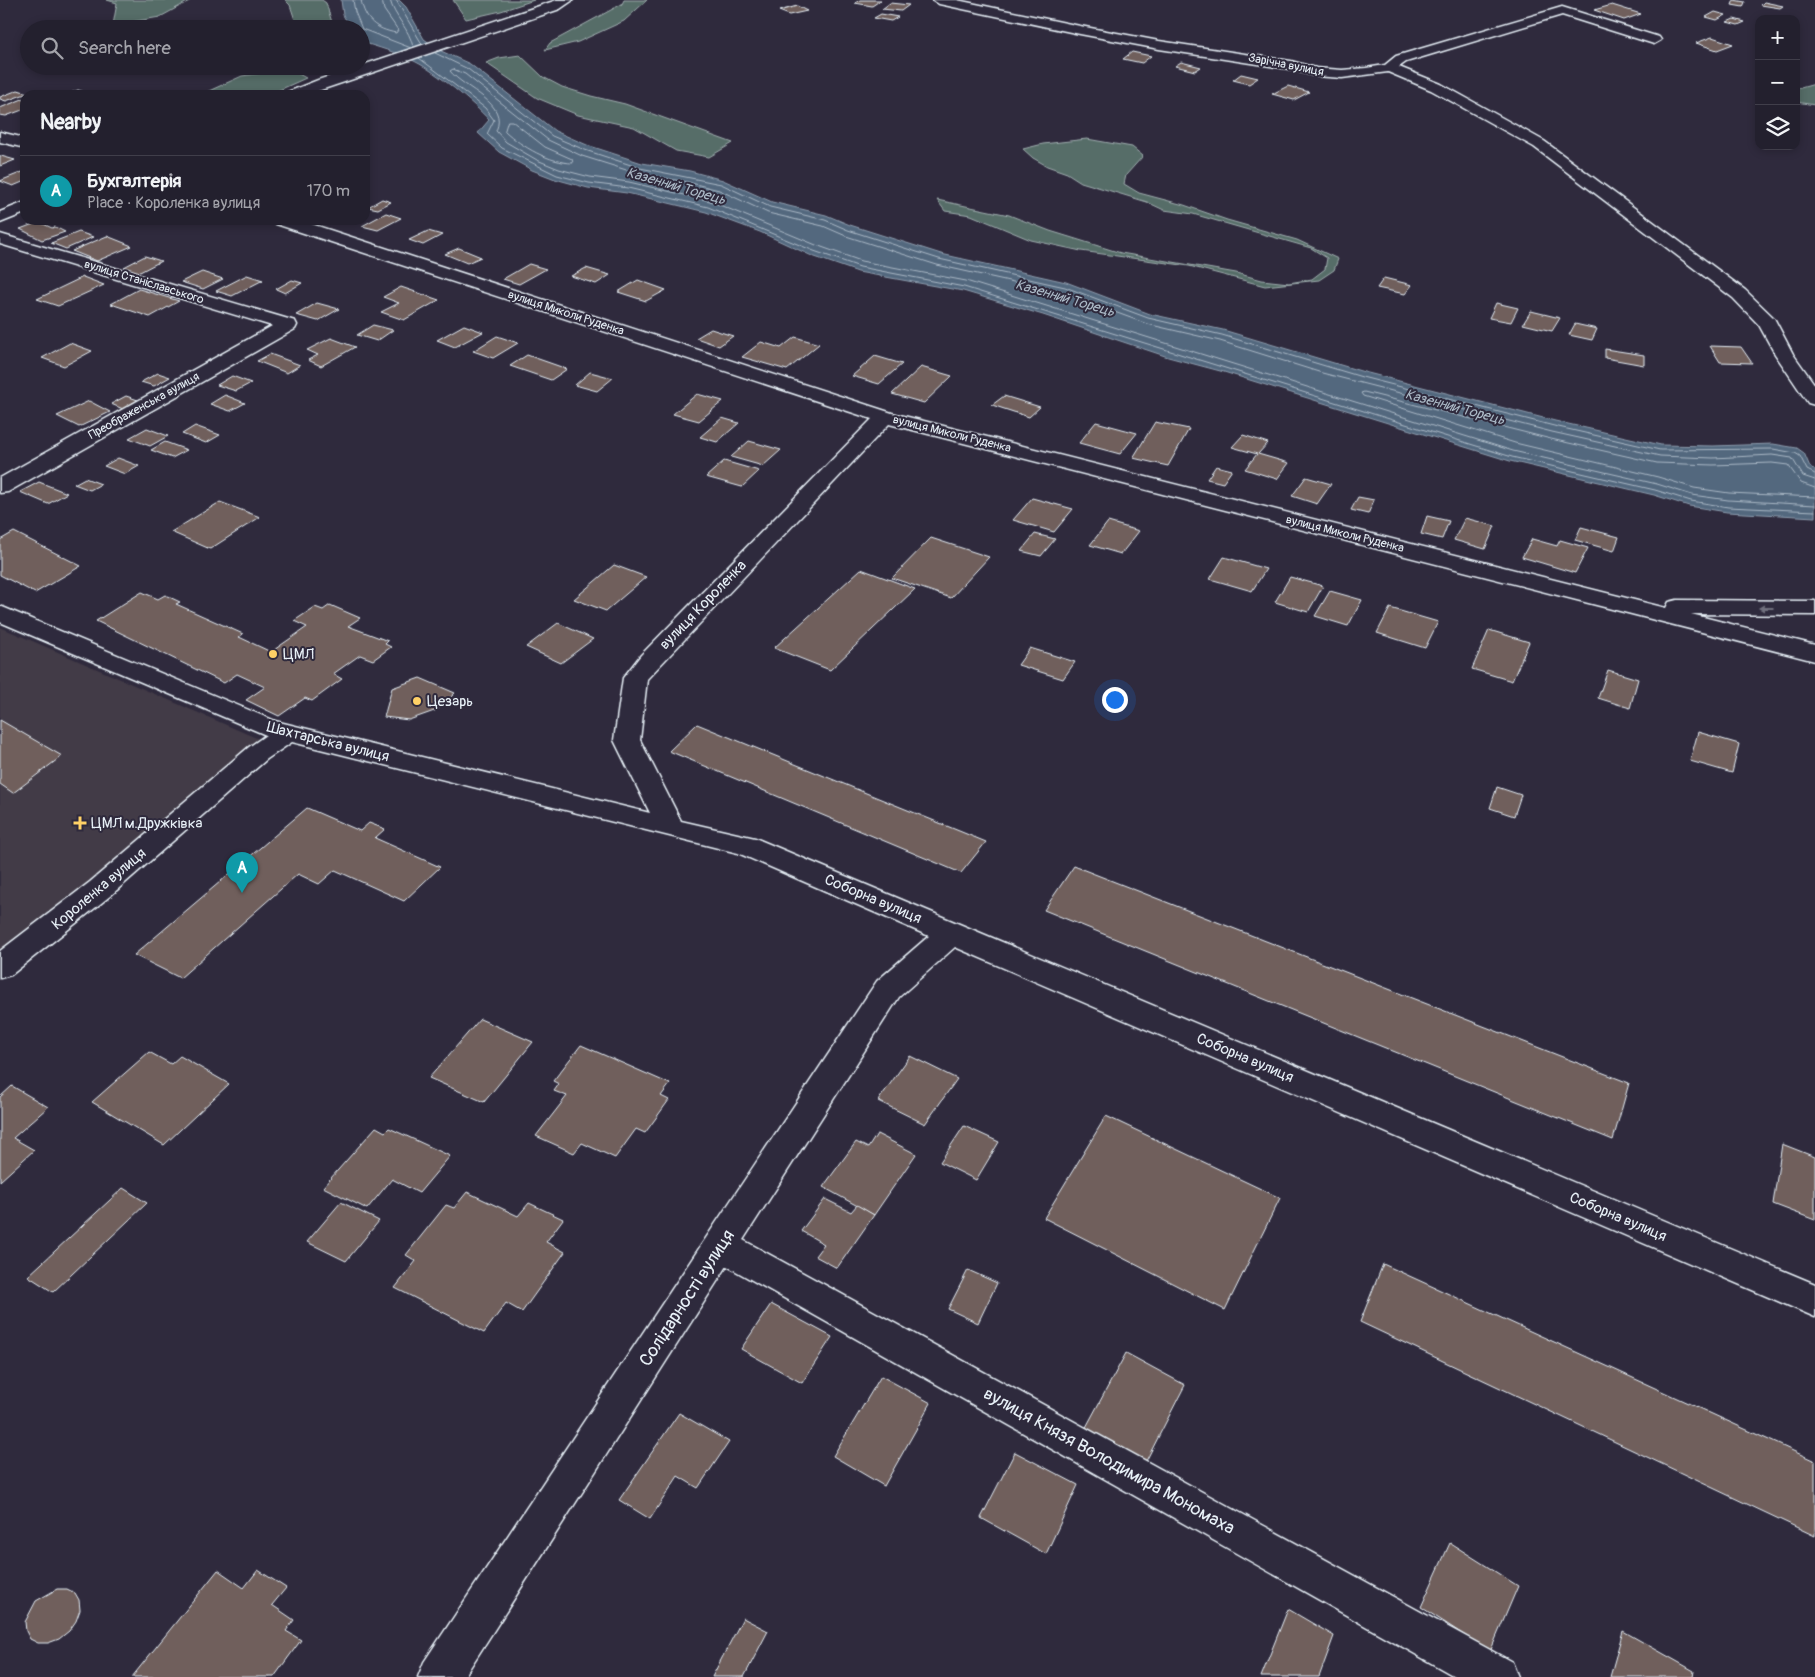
<!DOCTYPE html>
<html lang="en">
<head>
<meta charset="utf-8">
<style>
	body { margin:0; font-family:Pangolin,sans-serif; background:#2f2d3a; color:#f1f3f6 }
	.controls { position:absolute; right:15px; top:15px; display:grid; overflow:hidden; border-radius:10px; box-shadow:0 2px 8px #0003 }
	.controls button { width:45px; height:45px; display:grid; place-items:center; padding:0; border:0; border-bottom:1px solid #403e4a; background:#23202e; color:#f1f3f6; font:25px sans-serif }
	.you { position:absolute; left:1114px; top:699px; width:18px; height:18px; margin:-12px; border:4px solid #fff; border-radius:50%; background:#1a73e8; box-shadow:0 0 0 8px #1a73e833 }
	.badge { display:grid; place-items:center; width:32px; height:32px; border-radius:50%; background:#0b8043; color:#fff; font-size:16px; font-weight:700 }
	.pin { position:absolute; translate:-50% -41px; filter:drop-shadow(0 1px 2px #0008) }
	.pin::after { content:''; position:absolute; top:26px; width:18px; height:15px; background:inherit; clip-path:polygon(0 0,100% 0,50% 100%) }
	.list { margin:0; padding:0; list-style:none }
	h2 { display:flex; justify-content:space-between; align-items:center; height:65px; margin:0; padding:0 20px; font-size:21px }
	h2 small { font-size:16px; font-weight:400; color:#a3a3aa }
	.list li { display:grid; grid-template-columns:32px 1fr auto; gap:15px; align-items:center; box-sizing:border-box; height:70px; padding:0 20px; border-top:1px solid #403e4a }
	.list b { display:block; font-size:19px; white-space:nowrap }
	.list p { margin:0; font-size:16px; white-space:nowrap; color:#a3a3aa }
	.list em { font-size:16px; font-style:normal; color:#a3a3aa }
	.icon { flex:none; width:28px; height:28px; fill:none; stroke:currentColor; stroke-width:2; stroke-linecap:round; stroke-linejoin:round }
	.map { position:relative; flex:none; width:1815px; height:1677px; overflow:hidden }
	.search { position:absolute; background:#23202e; box-shadow:0 2px 8px #0003; left:20px; top:20px; width:350px; height:55px; display:flex; align-items:center; gap:12px; box-sizing:border-box; padding:0 18px; border-radius:28px; color:#a3a3aa; font-size:19px }
	.panel { position:absolute; background:#23202e; box-shadow:0 2px 8px #0003; left:20px; top:90px; width:350px; height:135px; border-radius:15px }
	.map>svg:first-child { display:block }
</style>
</head>
<body>
<div class="map">
<svg width="1815" height="1677" viewBox="0 0 1815 1677">
	<rect width="100%" height="100%" fill="#2f2a3d"/>
	<filter id="ink" filterUnits="userSpaceOnUse"><feTurbulence type="fractalNoise" baseFrequency=".02" numOctaves="2"/><feDisplacementMap in="SourceGraphic" scale="10" xChannelSelector="R" yChannelSelector="G"/><feConvolveMatrix kernelMatrix="1 2 1 2 8 2 1 2 1" color-interpolation-filters="sRGB"/></filter>
	<g filter="url(#ink)">
		<polygon fill="#423a46" points="0,627 261,740 60,905 0,952"/>
		<g fill="#576d68" stroke="#a0afb0">
			<polygon points="107,0 191,0 160,17 113,25 117,3"/>
			<polygon points="285,0 322,0 326,3 334,29 298,29 290,5"/>
			<polygon points="453,0 534,0 501,11 466,19"/>
			<polygon points="624,0 647,0 624,21 578,42 545,50 550,43 622,4"/>
			<polygon points="520,55 543,77 562,87 591,96 625,104 733,143 709,157 676,151 634,127 578,115 537,98 486,63 499,58"/>
			<polygon points="286,70 295,72 306,78 268,95 200,95 242,76"/>
			<polygon points="1815,84 1815,105 1796,102 1797,89"/>
			<polygon points="1087,139 1132,147 1143,156 1126,175 1124,184 1139,193 1184,205 1227,220 1297,240 1338,259 1334,270 1319,280 1265,286 1189,266 1081,251 1031,240 971,215 945,211 937,200 1009,215 1050,231 1121,253 1236,273 1262,280 1289,283 1312,279 1325,269 1327,258 1311,248 1193,214 1164,210 1147,202 1081,182 1067,173 1047,166 1033,158 1023,149 1043,144"/>
		</g>
		<path fill="#52677e" stroke="#8e9eaf" d="M341,0H399L406,7L424,39L441,51L470,64L555,131L587,145L642,163L690,171L723,180L772,202L826,215L850,225L941,254L1066,282L1150,314L1223,330L1364,372L1555,421L1661,445L1713,446L1773,444L1797,448L1804,453L1810,467L1815,470V517L1727,512L1689,506L1654,495L1510,461L1224,372L1168,357L1043,315L963,291L858,272L812,256L760,232L706,212L627,193L588,188L555,179L532,170L499,152L478,133L489,120C474,103 436,72 416,62C401,54 384,49 368,44L361,39V29H351L343,15Z"/>
		<g fill="none" stroke-linecap="round" stroke-linejoin="round">
			<g stroke="#acbac7" stroke-width="1">
				<polyline points="353,0 355,12 362,29 411,48"/>
				<path d="M361,0C365,21 376,29 396,33L398,30L384,10L382,0"/>
				<path d="M390,0C394,17 410,29 413,47"/>
				<polyline points="396,0 422,44"/>
				<polyline points="435,53 468,69 552,136 585,150 640,168 721,184 770,207 825,220 848,230 939,259 1065,287 1148,318 1222,335 1362,377 1554,426 1660,450 1773,449 1795,453 1800,456 1807,470 1815,474"/>
				<polyline points="419,58 485,108 494,120 487,134 502,148 557,175 589,183 628,188 708,207 814,251 860,267 964,287 1512,457 1655,490 1691,501 1728,507 1815,511"/>
				<path d="M508,121H512L545,147L572,159L573,163C550,163 522,147 505,131Z"/>
				<path d="M1815,480L1803,476L1792,458L1772,455L1713,458L1660,456L1552,432L1322,373L1220,341L1147,324L1063,293L937,265L846,236L823,226L768,213L719,190L687,182L639,174L582,156L548,140L465,74L453,69L450,71C465,90 509,102 496,131L506,142L537,160L559,169L590,177L629,182L710,201L816,245L861,261L966,281L1513,451L1657,484L1692,495L1728,500L1815,505"/>
				<polyline points="1815,488 1801,483 1788,465 1772,463 1713,465 1657,463 1551,439 1364,392 1361,393 1363,396 1515,443 1658,477 1694,488 1729,493 1815,497"/>
			</g>
		</g>
		<g fill="#6f5f5c" stroke="#e8f1f8">
			<polygon points="860,0 881,0 872,6 855,3"/>
			<polygon points="1734,0 1745,2 1743,7 1732,5"/>
			<polygon points="1764,2 1783,6 1780,8 1761,5"/>
			<polygon points="890,3 909,5 901,11 882,9"/>
			<polygon points="1612,5 1641,14 1624,20 1594,10"/>
			<polygon points="797,6 807,11 789,15 779,11"/>
			<polygon points="1715,12 1726,15 1717,20 1706,17"/>
			<polygon points="881,14 898,17 891,21 874,18"/>
			<polygon points="1734,19 1745,22 1738,25 1727,22"/>
			<polygon points="1712,37 1733,44 1717,50 1696,43"/>
			<polygon points="1132,52 1151,56 1142,63 1123,59"/>
			<polygon points="1181,62 1201,67 1195,71 1175,66"/>
			<polygon points="1241,74 1258,78 1249,84 1233,80"/>
			<polygon points="1288,86 1309,92 1294,100 1272,94"/>
			<polygon points="18,90 28,93 6,101 0,99 0,97"/>
			<polygon points="78,90 95,95 66,95"/>
			<polygon points="25,98 25,109 6,116 0,115 0,108"/>
			<polygon points="0,156 1,156 15,160 0,166"/>
			<polygon points="25,171 25,181 13,186 0,181"/>
			<polygon points="382,199 391,202 378,209 368,207"/>
			<polygon points="386,213 401,218 378,230 362,226"/>
			<polygon points="39,222 52,228 55,227 65,232 42,240 20,229"/>
			<polygon points="428,231 442,235 423,245 409,240"/>
			<polygon points="79,232 93,237 66,249 51,243"/>
			<polygon points="107,236 132,246 97,261 72,251"/>
			<polygon points="459,248 481,257 467,263 445,254"/>
			<polygon points="145,256 161,261 140,272 124,267"/>
			<polygon points="529,264 546,269 519,284 503,279"/>
			<polygon points="586,268 610,275 596,284 571,276"/>
			<polygon points="202,272 223,279 203,289 181,282"/>
			<polygon points="247,275 263,280 232,296 216,291"/>
			<polygon points="83,277 104,285 58,306 37,299"/>
			<polygon points="1384,278 1412,285 1405,294 1377,288"/>
			<polygon points="292,280 302,283 285,293 276,289"/>
			<polygon points="638,280 666,290 646,301 618,292"/>
			<polygon points="401,287 439,300 404,320 381,312 399,303 383,297"/>
			<polygon points="139,289 179,301 150,317 111,304"/>
			<polygon points="317,303 339,309 318,321 296,315"/>
			<polygon points="1496,303 1518,308 1511,322 1489,318"/>
			<polygon points="1531,311 1560,318 1552,331 1523,324"/>
			<polygon points="1575,324 1597,329 1592,340 1569,335"/>
			<polygon points="373,325 393,330 377,341 357,335"/>
			<polygon points="464,325 483,332 455,347 437,340"/>
			<polygon points="711,329 733,336 719,346 696,338"/>
			<polygon points="497,336 518,343 493,358 473,351"/>
			<polygon points="795,337 819,344 787,370 742,357 761,342 781,348"/>
			<polygon points="331,338 355,347 321,366 308,360 318,355 307,350"/>
			<polygon points="70,343 92,351 64,366 42,358"/>
			<polygon points="1710,346 1741,347 1752,363 1720,362"/>
			<polygon points="1605,349 1644,355 1644,365 1605,358"/>
			<polygon points="270,354 300,365 287,373 257,361"/>
			<polygon points="527,355 567,369 551,380 510,366"/>
			<polygon points="875,356 902,364 879,384 852,376"/>
			<polygon points="921,367 952,376 924,403 892,394"/>
			<polygon points="590,372 613,378 597,391 575,385"/>
			<polygon points="158,373 170,377 154,386 141,382"/>
			<polygon points="232,376 251,383 236,391 217,385"/>
			<polygon points="697,394 723,401 699,421 673,414"/>
			<polygon points="225,395 245,403 230,411 210,404"/>
			<polygon points="126,396 138,400 123,409 111,404"/>
			<polygon points="1004,396 1040,407 1029,417 992,405"/>
			<polygon points="89,401 110,412 79,427 57,416"/>
			<polygon points="722,418 739,423 717,442 700,437"/>
			<polygon points="1096,422 1137,433 1120,454 1079,443"/>
			<polygon points="1155,422 1189,429 1168,466 1133,458"/>
			<polygon points="195,426 220,435 206,443 182,434"/>
			<polygon points="147,428 168,436 150,446 129,438"/>
			<polygon points="1243,435 1268,443 1258,454 1289,463 1277,479 1245,469 1257,454 1232,447"/>
			<polygon points="749,441 781,450 763,466 731,457"/>
			<polygon points="165,442 187,450 172,458 151,450"/>
			<polygon points="118,458 139,466 125,474 104,466"/>
			<polygon points="724,461 759,471 742,487 706,477"/>
			<polygon points="1216,466 1232,470 1223,483 1207,479"/>
			<polygon points="1306,477 1331,484 1317,504 1292,496"/>
			<polygon points="85,478 101,484 90,490 74,484"/>
			<polygon points="39,482 67,493 48,504 20,492"/>
			<polygon points="1358,497 1374,500 1368,514 1351,510"/>
			<polygon points="1032,498 1073,509 1054,532 1013,520"/>
			<polygon points="220,502 260,517 210,549 171,532"/>
			<polygon points="1427,516 1449,521 1442,539 1421,534"/>
			<polygon points="1465,518 1495,526 1485,549 1454,540"/>
			<polygon points="1108,522 1139,531 1121,554 1090,545"/>
			<polygon points="1581,527 1619,537 1614,551 1575,540"/>
			<polygon points="14,532 81,566 35,593 0,575 0,540"/>
			<polygon points="1035,534 1055,539 1041,556 1021,551"/>
			<polygon points="931,538 989,557 951,598 892,578"/>
			<polygon points="1532,539 1557,546 1560,540 1588,548 1575,573 1522,557"/>
			<polygon points="1224,557 1266,569 1252,591 1210,579"/>
			<polygon points="614,565 646,577 606,611 574,599"/>
			<polygon points="861,569 915,589 830,670 774,648"/>
			<polygon points="1290,577 1323,586 1308,612 1275,602"/>
			<polygon points="1330,591 1362,600 1348,626 1315,616"/>
			<polygon points="142,592 158,599 165,595 180,602 176,604 243,634 239,637 271,652 307,627 294,621 315,607 323,610 330,605 360,618 348,626 388,641 385,644 391,647 373,660 360,655 333,674 342,679 312,701 305,698 279,716 246,700 265,687 237,674 224,683 96,621"/>
			<polygon points="1390,608 1438,622 1425,648 1377,633"/>
			<polygon points="558,623 593,639 561,663 526,647"/>
			<polygon points="1489,630 1529,642 1512,681 1472,669"/>
			<polygon points="1030,648 1075,662 1063,679 1018,665"/>
			<polygon points="1608,670 1638,679 1630,708 1598,698"/>
			<polygon points="420,678 455,693 437,710 409,720 384,717 392,688"/>
			<polygon points="0,720 62,756 13,793 0,784"/>
			<polygon points="697,724 986,842 961,873 669,751"/>
			<polygon points="1698,732 1739,744 1732,773 1690,761"/>
			<polygon points="1497,787 1521,795 1514,816 1490,808"/>
			<polygon points="307,808 360,831 369,823 385,829 375,838 440,867 404,901 335,870 319,884 298,874 180,978 134,955"/>
			<polygon points="1074,866 1629,1083 1613,1140 1044,910"/>
			<polygon points="480,1019 533,1042 484,1102 429,1078"/>
			<polygon points="581,1045 670,1084 661,1096 669,1100 645,1133 636,1129 615,1158 582,1143 574,1153 536,1136 567,1096 554,1091 559,1084 553,1081"/>
			<polygon points="149,1052 171,1064 180,1056 229,1084 164,1145 92,1102"/>
			<polygon points="910,1056 957,1079 925,1124 878,1101"/>
			<polygon points="12,1086 48,1107 13,1138 34,1150 0,1181 0,1097"/>
			<polygon points="1106,1116 1280,1198 1225,1310 1044,1218"/>
			<polygon points="964,1126 999,1142 976,1180 940,1162"/>
			<polygon points="376,1127 385,1132 389,1128 450,1156 419,1193 392,1179 367,1209 323,1187"/>
			<polygon points="877,1134 916,1154 874,1215 823,1187 856,1142 868,1148"/>
			<polygon points="1782,1144 1815,1157 1815,1220 1773,1204"/>
			<polygon points="123,1188 147,1203 53,1292 28,1276"/>
			<polygon points="467,1192 518,1216 529,1203 563,1219 546,1242 565,1252 522,1312 506,1303 484,1333 395,1288 416,1261 406,1255 446,1205 454,1208"/>
			<polygon points="825,1199 851,1212 857,1205 874,1215 837,1268 815,1256 824,1244 801,1231"/>
			<polygon points="341,1202 379,1221 346,1261 307,1242"/>
			<polygon points="1383,1264 1815,1461 1815,1536 1360,1322"/>
			<polygon points="968,1270 997,1283 978,1323 948,1309"/>
			<polygon points="771,1304 832,1337 802,1383 741,1349"/>
			<polygon points="1126,1353 1185,1385 1144,1465 1084,1431"/>
			<polygon points="881,1376 931,1403 884,1486 833,1456"/>
			<polygon points="679,1413 729,1442 698,1488 678,1476 650,1519 619,1500"/>
			<polygon points="1015,1452 1078,1485 1046,1554 981,1518"/>
			<polygon points="1450,1543 1518,1586 1490,1652 1421,1607"/>
			<polygon points="218,1570 244,1588 258,1570 286,1588 272,1605 294,1620 286,1631 301,1640 274,1677 132,1677"/>
			<polygon points="57,1589 67,1589 75,1593 79,1600 80,1610 76,1621 69,1631 59,1639 48,1643 38,1643 30,1639 26,1631 25,1622 36,1601"/>
			<polygon points="1288,1609 1334,1636 1319,1677 1261,1677"/>
			<polygon points="743,1618 768,1631 744,1677 712,1677"/>
			<polygon points="1623,1631 1694,1671 1693,1677 1610,1677"/>
		</g>
		<g fill="none" stroke-linecap="round" stroke-linejoin="round">
			<g stroke="#e8f1f8" stroke-width="3">
				<g id="minor">
					<polygon points="557,0 573,0 560,9 306,95 286,95 288,92 318,80"/>
					<polygon points="933,0 957,0 1080,26 1159,41 1291,61 1316,68 1342,70 1366,68 1385,65 1396,56 1562,7 1659,37 1661,40 1654,44 1562,15 1406,62 1399,67 1441,84 1544,141 1745,290 1774,318 1793,354 1815,385 1815,405 1808,403 1775,354 1759,325 1733,298 1534,147 1431,90 1388,72 1342,78 1315,76 1289,69 1159,49 1080,34 939,4"/>
					<polygon points="0,132 25,138 25,148 0,142"/>
					<polygon points="25,202 25,213 0,223 0,212"/>
					<polygon points="274,220 299,220 892,413 1666,608 1669,602 1677,600 1815,601 1815,615 1691,614 1815,645 1815,661 889,424 647,679 640,740 681,821 755,838 1815,1284 1815,1317 955,947 899,997 743,1240 1512,1662 1518,1677 1456,1677 727,1266 464,1677 418,1677 424,1662 877,981 929,936 738,853 292,742 267,759 110,896 11,975 0,978 0,951 90,882 249,747 266,735 0,622 0,606 275,721 650,813 614,740 623,678 641,655 872,419 276,224"/>
					<polygon points="0,234 295,321 297,325 295,329 8,492 0,493 0,478 272,326 0,244"/>
				</g>
			</g>
			<use href="#minor" fill="#2f2a3d" fill-rule="evenodd"/>
		</g>
		<defs><path id="oneway-solid" d="M-6-.8H1V-3.2L6.5 0L1 3.2V.8H-6Z" transform="scale(1.25)"/></defs>
		<use fill="#70707e" href="#oneway-solid" transform="translate(1766 608) rotate(-180)"/>
	</g>
	<g fill="#ffd166" stroke="#2f2a3d" stroke-width="2">
		<circle cx="273" cy="654" r="5"/>
		<circle cx="417" cy="701" r="5"/>
		<path d="M77.5 815.5h5v5h5v5h-5v5h-5v-5h-5v-5h5z"/>
	</g>
	<g text-anchor="middle" dominant-baseline="central" stroke-width="4" stroke-linejoin="round" paint-order="stroke">
		<g font-size="12" fill="#e8f1f8" stroke="#2f2a3d">
			<text transform="translate(1286 65) rotate(11)">Зарічна вулиця</text>
			<text transform="translate(144 282) rotate(17)">вулиця Станіславського</text>
			<text transform="translate(566 313) rotate(18)">вулиця Миколи Руденка</text>
			<text transform="translate(144 406) rotate(-29)">Преображенська вулиця</text>
			<text transform="translate(952 434) rotate(14)">вулиця Миколи Руденка</text>
			<text transform="translate(1345 534) rotate(14)">вулиця Миколи Руденка</text>
		</g>
		<g font-size="14" font-style="italic" fill="#acbac7" stroke="#2f2a3d">
			<text transform="translate(676 186) rotate(16)">Казенний Торець</text>
			<text transform="translate(1065 298) rotate(16)">Казенний Торець</text>
			<text transform="translate(1455 407) rotate(15)">Казенний Торець</text>
		</g>
		<g font-size="15" fill="#e8f1f8" stroke="#2f2a3d">
			<text transform="translate(703 605) rotate(-46)">вулиця Короленка</text>
			<text transform="translate(328 742) rotate(14)">Шахтарська вулиця</text>
			<text transform="translate(99 889) rotate(-40)">Короленка вулиця</text>
			<text transform="translate(873 899) rotate(23)">Соборна вулиця</text>
			<text transform="translate(1245 1058) rotate(23)">Соборна вулиця</text>
			<text transform="translate(1618 1217) rotate(23)">Соборна вулиця</text>
		</g>
		<g font-size="15" fill="#e8f1f8" stroke="#2f2a3d" text-anchor="start">
			<text x="283" y="654">ЦМЛ</text>
			<text x="427" y="701">Цезарь</text>
			<text x="91" y="823">ЦМЛ м.Дружківка</text>
		</g>
		<g font-size="18" fill="#e8f1f8" stroke="#2f2a3d">
			<text transform="translate(687 1298) rotate(-57)">Солідарності вулиця</text>
			<text transform="translate(1109 1461) rotate(29)">вулиця Князя Володимира Мономаха</text>
		</g>
	</g>
</svg>
<div class="controls">
<button>+</button>
<button>−</button>
<button><svg class="icon" aria-label="layers" viewBox="0 0 24 24"><path d="M12 4l9 5-9 5-9-5zM3 14l9 5 9-5"/></svg></button>
</div>
<div class="you"></div>
<div class="pin badge" style="left:242px;top:893px;background:#0f9aa8">A</div>
<div class="search"><svg class="icon" aria-label="search" viewBox="0 0 24 24"><circle cx="10" cy="10" r="6"/><path d="M15 15l6 6"/></svg>Search here</div>
<section class="panel">
<h2>Nearby<small></small></h2>
<ul class="list">
<li><span class="badge" style="background:#0f9aa8">A</span><div><b>Бухгалтерія</b><p>Place · Короленка вулиця</p></div><em>170 m</em></li>
</ul>
</section>
</div>
</body>
</html>
